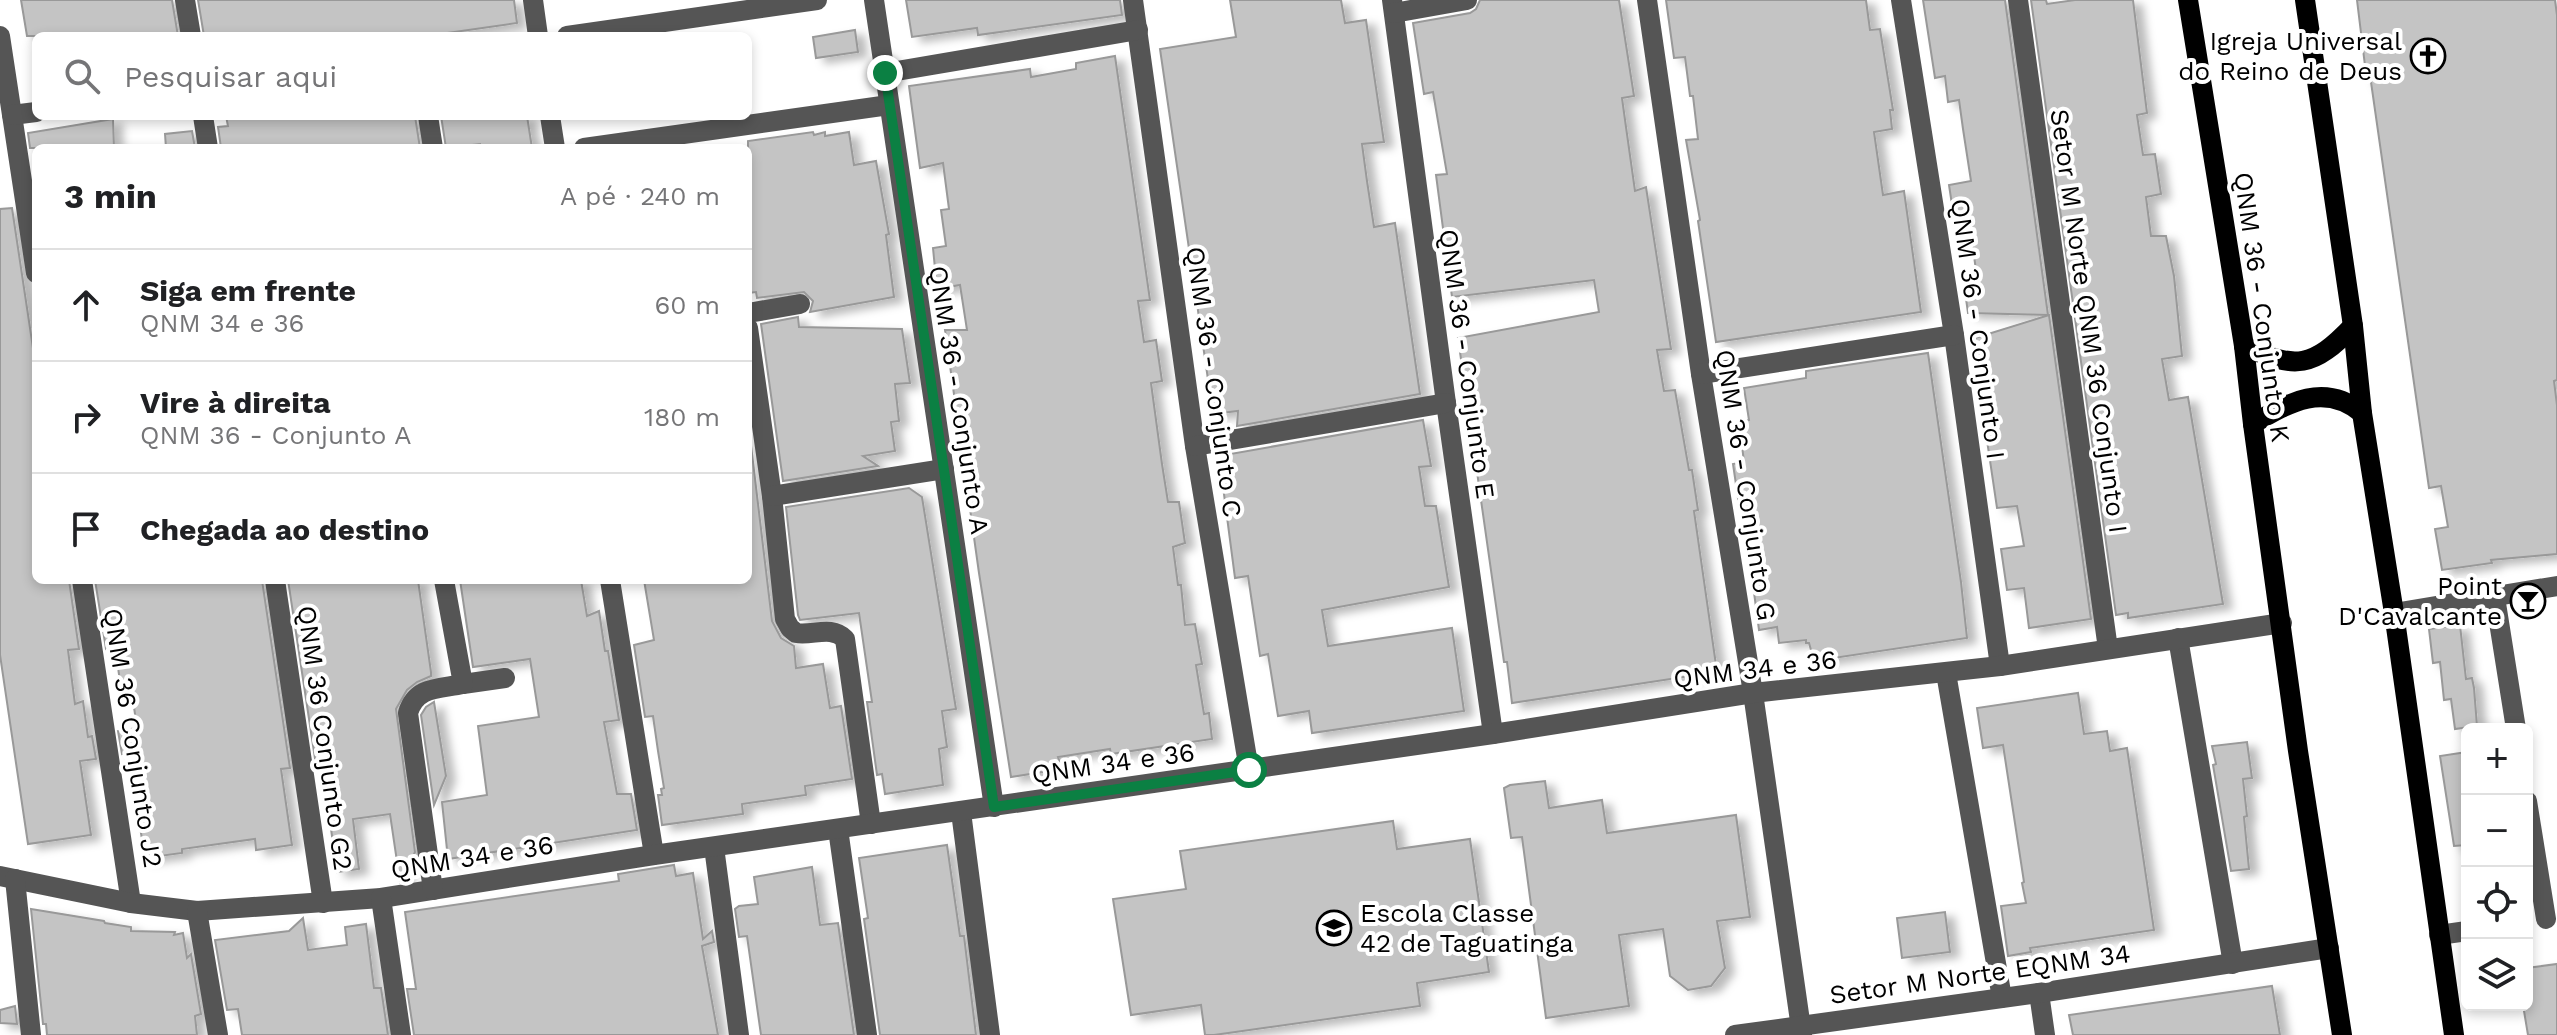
<!DOCTYPE html>
<html lang="pt">
<head>
<meta charset="utf-8">
<style>
	body { margin:0; font-family:"Work Sans",sans-serif; background:#f6f6f6; color:#202124 }
	.controls { position:absolute; right:24px; bottom:24px; display:grid; overflow:hidden; border-radius:12px; box-shadow:0 4px 12px #0003 }
	.controls button { width:72px; height:72px; display:grid; place-items:center; padding:0; border:0; border-bottom:2px solid #e0e0e0; background:#fff; color:#202124; font:40px sans-serif }
	.stop { position:absolute; width:24px; height:24px; margin:-18px; border:6px solid #0b8043; border-radius:50%; background:#fff }
	.stop.end { background:#0b8043; border-color:#fff; box-shadow:0 2px 8px #0008 }
	.list { margin:0; padding:0; list-style:none }
	h2 { display:flex; justify-content:space-between; align-items:center; height:104px; margin:0; padding:0 32px; font-size:34px }
	h2 small { font-size:26px; font-weight:400; color:#757577 }
	.list li { display:grid; grid-template-columns:52px 1fr auto; gap:24px; align-items:center; box-sizing:border-box; height:112px; padding:0 32px; border-top:2px solid #e0e0e0 }
	.list b { display:block; font-size:30px; white-space:nowrap }
	.list p { margin:0; font-size:26px; white-space:nowrap; color:#757577 }
	.list em { font-size:26px; font-style:normal; color:#757577 }
	.icon { flex:none; width:44px; height:44px; fill:none; stroke:currentColor; stroke-width:2; stroke-linecap:round; stroke-linejoin:round }
	.map { position:relative; flex:none; width:2557px; height:1035px; overflow:hidden }
	.search { position:absolute; background:#fff; box-shadow:0 4px 12px #0003; left:32px; top:32px; width:720px; height:88px; display:flex; align-items:center; gap:20px; box-sizing:border-box; padding:0 28px; border-radius:12px; color:#757577; font-size:30px }
	.panel { position:absolute; background:#fff; box-shadow:0 4px 12px #0003; left:32px; top:144px; width:720px; height:440px; border-radius:12px }
	.map>svg:first-child { display:block }
</style>
</head>
<body>
<div class="map">
<svg width="2557" height="1035" viewBox="0 0 2557 1035">
	<defs>
		<filter id="shadow"><feDropShadow dx="9" dy="5" stdDeviation="4" flood-color="#0004"/></filter>
	</defs>
	<rect width="100%" height="100%" fill="#fff"/>
	<g fill="#c4c4c4" stroke="#999" stroke-width="2" filter="url(#shadow)">
		<polygon points="21,0 172,0 178,36 27,36"/>
		<polygon points="198,0 514,0 517,23 440,34 441,36 204,36"/>
		<polygon points="906,0 1120,0 1122,15 978,35 977,28 912,37"/>
		<polygon points="1230,0 1341,0 1345,23 1366,20 1384,142 1362,144 1367,181 1374,227 1395,223 1420,394 1237,426 1238,411 1213,414 1160,49 1236,37"/>
		<polygon points="1480,0 1619,0 1634,96 1622,98 1626,127 1635,191 1646,187 1671,349 1657,350 1664,391 1675,390 1689,470 1692,470 1698,510 1694,511 1717,672 1512,703 1507,662 1504,662 1458,338 1599,312 1594,280 1452,297 1436,175 1447,174 1433,92 1424,94 1413,23 1470,13 1476,9"/>
		<polygon points="1666,0 1866,0 1870,30 1880,29 1893,110 1890,110 1892,129 1874,132 1883,195 1904,191 1921,312 1716,342 1698,221 1700,220 1686,140 1698,139 1693,96 1690,96 1685,57 1674,58"/>
		<polygon points="1923,0 2005,0 2048,315 1968,313 1963,277 1977,277 1969,221 1955,225 1949,185 1971,181 1963,129 1959,100 1948,102 1945,76 1935,78"/>
		<polygon points="2031,0 2046,0 2047,4 2075,0 2133,0 2147,113 2137,115 2143,155 2155,154 2161,194 2146,197 2151,236 2166,236 2174,276 2182,356 2162,359 2169,400 2188,397 2223,604 2128,618 2128,613 2116,615"/>
		<polygon points="2357,0 2555,0 2557,15 2557,380 2554,381 2557,405 2557,554 2491,560 2492,563 2442,570 2435,529 2448,527 2441,486 2429,488 2371,82 2367,82"/>
		<polygon points="855,30 858,52 816,58 813,37"/>
		<polygon points="1115,56 1150,300 1138,301 1144,342 1156,340 1162,381 1151,383 1162,464 1168,502 1179,502 1185,543 1173,547 1178,585 1181,585 1185,625 1195,624 1202,664 1196,665 1204,714 1209,713 1212,739 1111,754 1110,749 1058,757 1062,769 1011,777 979,573 945,330 967,330 960,285 937,289 933,248 946,246 941,210 949,209 943,163 920,168 909,86 1030,69 1031,77 1076,69 1076,63"/>
		<polygon points="226,116 415,116 420,148 221,148 218,127 228,126"/>
		<polygon points="441,116 527,116 532,148 480,148 480,144 446,148"/>
		<polygon points="113,119 114,148 30,148 28,133"/>
		<polygon points="192,131 195,148 166,148 165,134"/>
		<polygon points="813,132 814,135 825,132 825,136 849,132 854,165 876,161 889,234 886,235 894,297 810,312 813,301 804,292 757,298 756,292 748,293 748,141"/>
		<polygon points="12,208 36,368 36,580 69,580 79,649 68,650 75,704 83,701 88,737 92,736 96,759 80,761 91,835 28,844 0,655 0,209"/>
		<polygon points="2049,315 2091,619 2029,628 2024,588 2007,590 2001,549 2024,546 2017,506 1997,508 1972,339"/>
		<polygon points="798,317 799,327 902,329 910,383 895,384 899,421 891,422 895,451 863,456 878,466 783,481 761,324"/>
		<polygon points="1928,353 1961,582 1967,638 1814,661 1809,643 1806,643 1806,640 1779,643 1777,627 1759,630 1753,585 1760,583 1748,503 1739,505 1733,464 1744,462 1739,422 1749,420 1744,388 1806,378 1806,371"/>
		<polygon points="748,420 772,621 781,638 794,646 796,668 823,664 830,708 841,706 852,779 805,786 806,795 742,804 743,814 662,825 658,795 662,795 661,789 664,788 658,751 653,716 645,717 634,645 654,640 644,580 748,580"/>
		<polygon points="1423,420 1431,466 1419,467 1425,506 1436,506 1449,587 1322,610 1328,646 1452,628 1464,711 1312,733 1309,711 1278,716 1268,654 1260,656 1248,576 1235,578 1219,456"/>
		<polygon points="909,488 922,497 956,709 942,711 947,747 939,749 943,785 885,794 882,774 877,775 867,702 872,702 859,613 800,620 798,615 786,507"/>
		<polygon points="95,580 262,580 290,768 281,769 292,845 256,850 255,839 182,849 182,853 145,858 128,753 122,754 118,731 137,728 130,679 120,681 117,661 106,649"/>
		<polygon points="288,580 418,580 431,672 431,676 417,682 407,690 396,709 415,852 402,881 400,882 390,814 353,819 359,869 337,872 322,764 316,765"/>
		<polygon points="460,580 527,580 528,583 551,580 581,580 587,616 599,611 605,651 608,651 619,720 604,722 617,794 631,794 637,830 448,859 442,802 487,795 478,726 539,717 530,659 473,667"/>
		<polygon points="2460,625 2466,679 2472,678 2474,688 2477,726 2455,729 2451,699 2444,700 2440,662 2433,663 2429,629"/>
		<polygon points="2078,693 2084,734 2107,731 2110,751 2127,748 2154,930 2030,948 2031,952 2008,956 2001,906 2026,903 2022,883 2024,882 2003,745 1983,748 1977,708"/>
		<polygon points="434,702 446,776 434,805 421,715 426,707"/>
		<polygon points="2247,742 2252,778 2243,779 2247,816 2244,817 2249,869 2231,871 2213,765 2216,764 2212,746"/>
		<polygon points="2467,752 2467,845 2454,846 2440,756"/>
		<polygon points="1545,781 1549,808 1602,800 1607,833 1736,815 1750,917 1717,921 1725,968 1711,986 1688,990 1670,976 1663,929 1619,935 1629,1006 1546,1018 1522,837 1511,838 1504,788 1510,785"/>
		<polygon points="1393,821 1397,849 1470,839 1489,972 1417,983 1420,1006 1214,1035 1205,1035 1201,1005 1131,1015 1113,899 1186,889 1180,851"/>
		<polygon points="947,845 960,936 964,936 976,1035 880,1035 864,919 868,918 859,858"/>
		<polygon points="674,865 676,876 693,873 703,939 712,931 714,942 702,946 718,1035 414,1035 407,989 416,989 405,912 619,881 618,874"/>
		<polygon points="812,867 820,925 838,923 854,1035 761,1035 747,936 739,937 735,909 739,906 758,904 754,877"/>
		<polygon points="31,909 104,921 105,923 131,927 131,931 175,932 174,935 183,933 187,958 191,954 201,1014 195,1016 197,1035 47,1035 46,1024 43,1024"/>
		<polygon points="1945,912 1950,952 1902,958 1897,918"/>
		<polygon points="303,918 308,950 347,945 345,927 366,924 374,988 381,988 388,1035 242,1035 238,1009 227,1010 215,940 289,931"/>
		<polygon points="2557,964 2557,1035 2528,1035 2523,1005 2527,1005 2527,968"/>
		<polygon points="2272,986 2280,1035 2073,1035 2069,1015"/>
		<polygon points="15,1006 17,1024 0,1023 0,1010"/>
	</g>
	<g fill="none" stroke-linecap="round" stroke-linejoin="round">
		<g stroke="#555" stroke-width="20">
			<polyline points="185,0 191,36"/>
			<polyline points="533,0 538,36"/>
			<polyline points="874,0 994,807"/>
			<polyline points="1133,0 1195,446 1249,770"/>
			<polyline points="1392,0 1446,403 1493,734"/>
			<polyline points="1647,0 1701,374 1753,693 1802,1035"/>
			<polyline points="1901,0 1954,335 2000,666"/>
			<polyline points="2018,0 2108,649"/>
			<polyline points="1394,13 1467,0"/>
			<polyline points="0,36 36,273"/>
			<polyline points="567,36 817,0"/>
			<polyline points="885,73 1138,30"/>
			<polyline points="12,115 36,112"/>
			<polyline points="203,116 208,148"/>
			<polyline points="428,116 433,148"/>
			<polyline points="550,116 555,148"/>
			<polyline points="584,148 889,105"/>
			<polyline points="748,313 800,304"/>
			<path d="M748,328L772,496L785,619L790,628L796,633C813,636 831,625 845,639L871,824"/>
			<polyline points="1701,374 1954,335"/>
			<polyline points="1195,446 1446,403"/>
			<polyline points="772,496 944,469"/>
			<polyline points="82,580 131,903"/>
			<polyline points="275,580 323,903"/>
			<polyline points="610,580 654,855"/>
			<polyline points="2495,597 2516,729"/>
			<polyline points="2394,613 2557,586"/>
			<polyline points="2178,638 2233,964"/>
			<polyline points="1946,673 2002,998"/>
			<polyline points="463,684 505,678"/>
			<polyline points="2527,801 2546,919"/>
			<polyline points="961,812 990,1035"/>
			<polyline points="838,829 867,1035"/>
			<polyline points="714,847 739,1035"/>
			<polyline points="0,876 131,903 197,911 381,898 654,855 1493,734 1753,693 2000,666 2282,623"/>
			<polyline points="15,879 31,1035"/>
			<path d="M433,890L408,713C416,686 439,689 463,684L444,580"/>
			<polyline points="381,898 401,1035"/>
			<polyline points="197,911 218,1035"/>
			<polyline points="2439,935 2467,931"/>
			<polyline points="2039,993 2045,1035"/>
			<polyline points="1735,1035 2039,993 2329,948"/>
		</g>
		<g stroke="#000" stroke-width="20">
			<polyline points="2188,0 2244,346 2253,424 2298,751 2342,1035"/>
			<polyline points="2305,0 2353,326 2362,413 2394,613 2454,1035"/>
			<path d="M2244,346C2296,370 2313,368 2353,326"/>
			<path d="M2253,424C2289,402 2325,382 2362,413"/>
		</g>
	</g>
	<g fill="none" stroke-linecap="round" stroke-linejoin="round">
		<polyline stroke="#0b8043" stroke-width="10" points="885,73 994,807 1249,770"/>
	</g>
	<defs>
		<g id="church-ring" transform="scale(1.8)"><circle r="9.5" fill="#fff" stroke="#000" stroke-width="1.5"/><path d="M-1.2-6h2.4v3.5h3.3v2.4h-3.3V6h-2.4V-.1h-3.3v-2.4h3.3Z" fill="#000"/></g>
		<g id="bar-ring" transform="scale(1.8)"><circle r="9.5" fill="#fff" stroke="#000" stroke-width="1.5"/><path d="M-6-5H6L.8 .8V4.5H3.5V6h-7V4.5H-.8V.8Z" fill="#000"/></g>
		<g id="school-ring" transform="scale(1.8)"><circle r="9.5" fill="#fff" stroke="#000" stroke-width="1.5"/><path d="M0-5L7-2L0 1L-7-2ZM-4 1L0 2.5L4 1V4Q0 6-4 4Z" fill="#000"/></g>
	</defs>
	<g fill-rule="evenodd">
		<use href="#church-ring" x="2428" y="56"/>
		<use href="#bar-ring" x="2528" y="601"/>
		<use href="#school-ring" x="1334" y="928"/>
	</g>
	<g text-anchor="middle" dominant-baseline="central" stroke-width="8" stroke-linejoin="round" paint-order="stroke">
		<g font-size="26" fill="#000" stroke="#fff" text-anchor="end">
			<text x="2402" y="41">Igreja Universal<tspan x="2402" dy="30">do Reino de Deus</tspan></text>
			<text x="2502" y="586">Point<tspan x="2502" dy="30">D'Cavalcante</tspan></text>
			<text x="1360" y="913" text-anchor="start">Escola Classe<tspan x="1360" dy="30">42 de Taguatinga</tspan></text>
		</g>
		<g font-size="26" fill="#000" stroke="#fff">
			<text transform="translate(2262 307) rotate(82)">QNM 36 - Conjunto K</text>
			<text transform="translate(2089 321) rotate(82)">Setor M Norte QNM 36 Conjunto I</text>
			<text transform="translate(1978 329) rotate(82)">QNM 36 - Conjunto I</text>
			<text transform="translate(1467 364) rotate(82)">QNM 36 - Conjunto E</text>
			<text transform="translate(1214 382) rotate(82)">QNM 36 - Conjunto C</text>
			<text transform="translate(959 400) rotate(81)">QNM 36 - Conjunto A</text>
			<text transform="translate(1746 485) rotate(81)">QNM 36 - Conjunto G</text>
			<text transform="translate(1755 669) rotate(-7)">QNM 34 e 36</text>
			<text transform="translate(133 738) rotate(81)">QNM 36 Conjunto J2</text>
			<text transform="translate(325 738) rotate(82)">QNM 36 Conjunto G2</text>
			<text transform="translate(1113 763) rotate(-8)">QNM 34 e 36</text>
			<text transform="translate(472 857) rotate(-9)">QNM 34 e 36</text>
			<text transform="translate(1980 974) rotate(-8)">Setor M Norte EQNM 34</text>
		</g>
	</g>
</svg>
<div class="controls">
<button>+</button>
<button>−</button>
<button><svg class="icon" aria-label="locate" viewBox="0 0 24 24"><circle cx="12" cy="12" r="6"/><path d="M12 2v4M12 18v4M2 12h4M18 12h4"/></svg></button>
<button><svg class="icon" aria-label="layers" viewBox="0 0 24 24"><path d="M12 4l9 5-9 5-9-5zM3 14l9 5 9-5"/></svg></button>
</div>
<div class="stop" style="left:1249px;top:770px"></div>
<div class="stop end" style="left:885px;top:73px"></div>
<div class="search"><svg class="icon" aria-label="search" viewBox="0 0 24 24"><circle cx="10" cy="10" r="6"/><path d="M15 15l6 6"/></svg>Pesquisar aqui</div>
<section class="panel">
<h2>3 min<small>A pé · 240 m</small></h2>
<ul class="list">
<li><svg class="icon" aria-label="ahead" viewBox="0 0 24 24"><path d="M12 20V5M6 11l6-6 6 6"/></svg><div><b>Siga em frente</b><p>QNM 34 e 36</p></div><em>60 m</em></li>
<li><svg class="icon" aria-label="right" viewBox="0 0 24 24"><path d="M7 20v-9h11M14 6l5 5-5 5"/></svg><div><b>Vire à direita</b><p>QNM 36 - Conjunto A</p></div><em>180 m</em></li>
<li><svg class="icon" aria-label="arrive" viewBox="0 0 24 24"><path d="M6 21V4h12l-3 4 3 4H6"/></svg><div><b>Chegada ao destino</b></div></li>
</ul>
</section>
</div>
</body>
</html>
